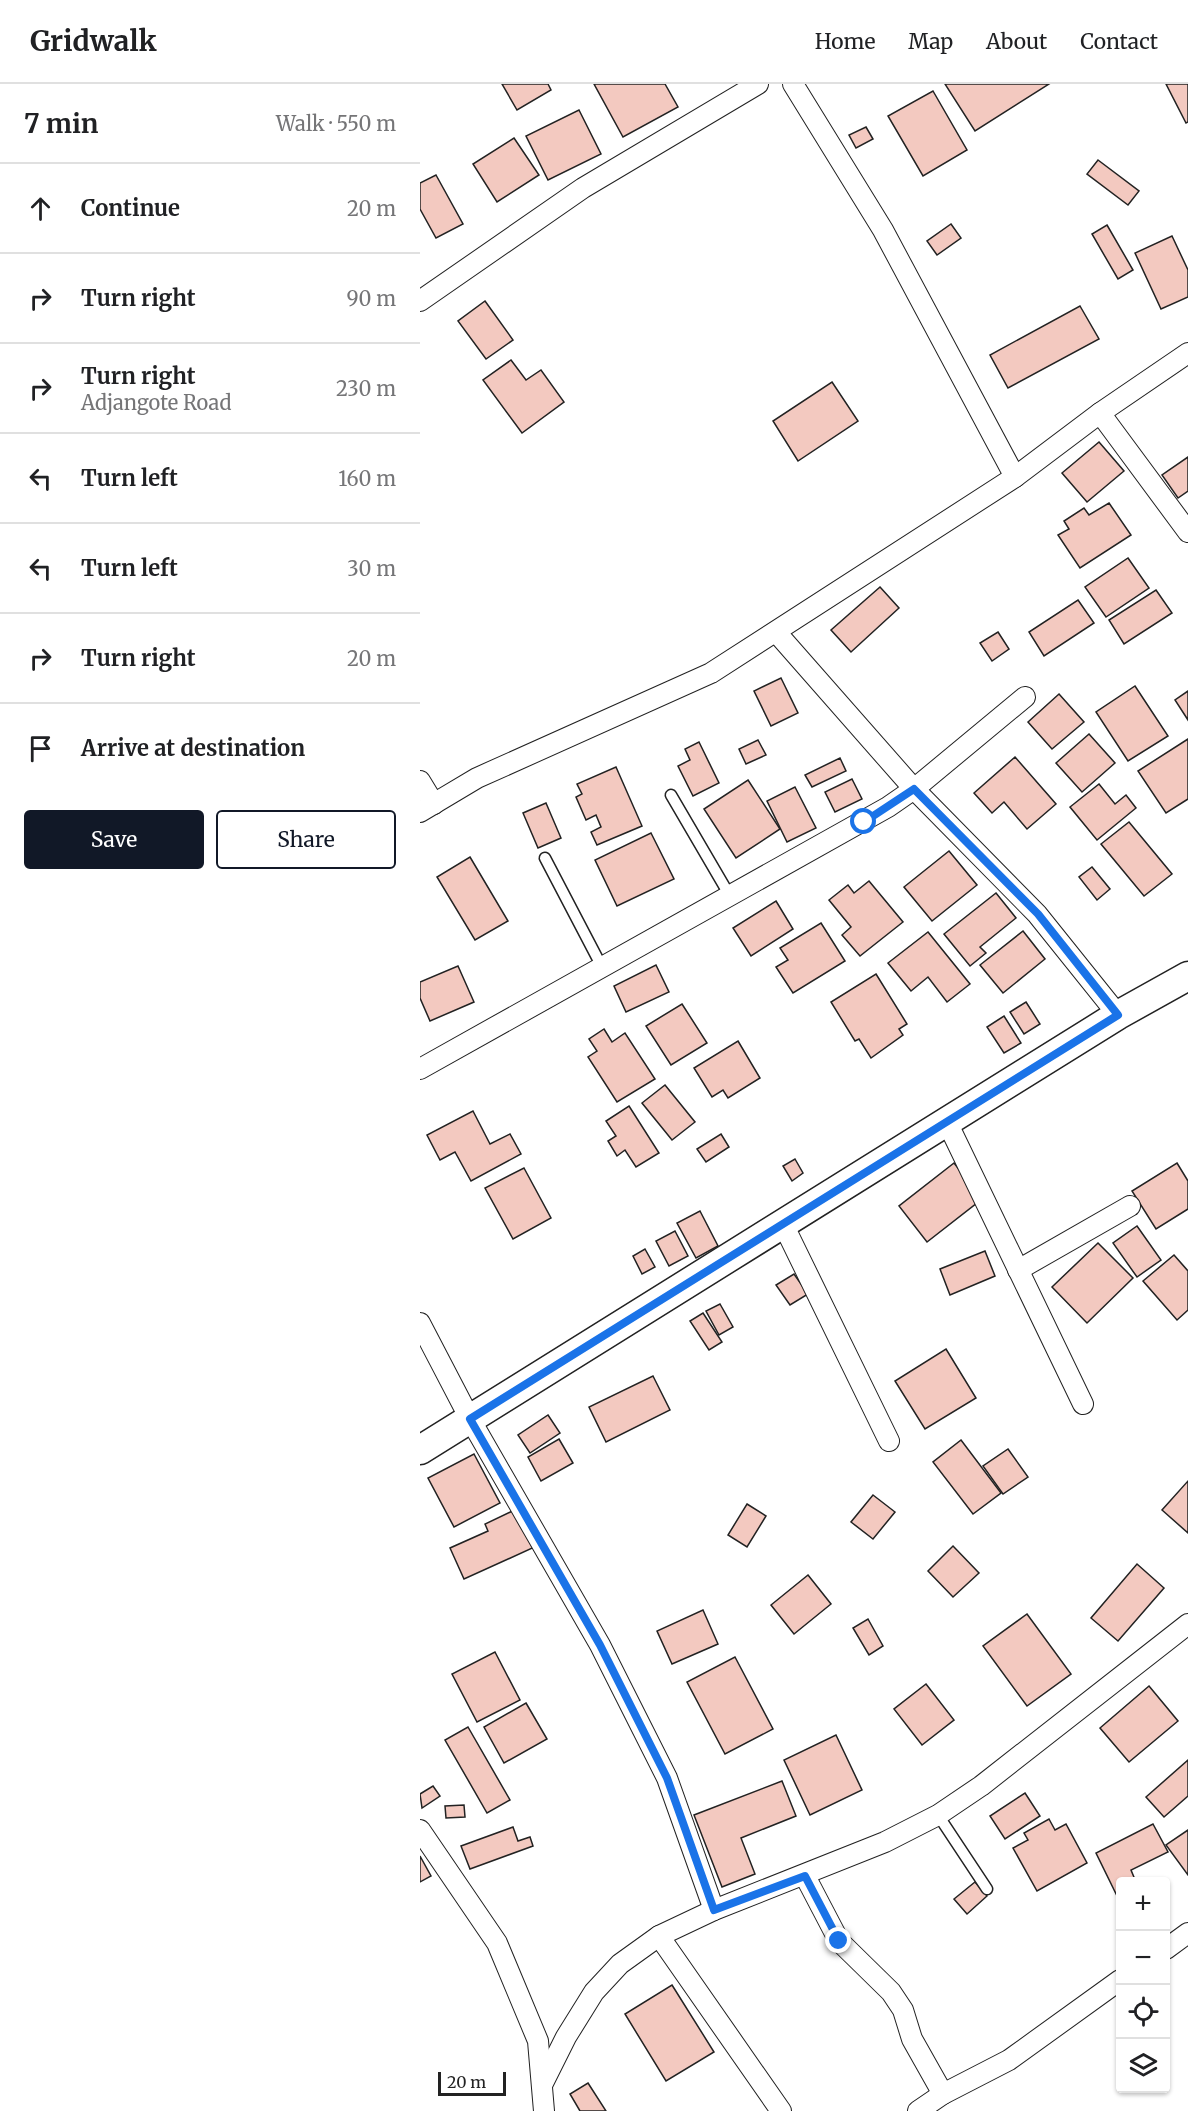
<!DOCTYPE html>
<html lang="en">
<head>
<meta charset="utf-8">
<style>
	body { margin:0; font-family:Merriweather,serif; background:#f2f2f2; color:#202124 }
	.controls { position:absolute; right:18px; bottom:18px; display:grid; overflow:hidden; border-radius:6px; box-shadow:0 2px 4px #0004 }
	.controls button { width:54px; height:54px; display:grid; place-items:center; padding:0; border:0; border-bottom:2px solid #e0e0e0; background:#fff; color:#202124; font:30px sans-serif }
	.scale { position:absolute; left:18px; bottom:15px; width:68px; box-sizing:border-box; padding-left:6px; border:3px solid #222; border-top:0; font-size:16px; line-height:21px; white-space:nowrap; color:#222; -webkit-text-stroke:4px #fff; paint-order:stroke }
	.stop { position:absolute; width:18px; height:18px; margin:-14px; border:4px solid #1a73e8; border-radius:50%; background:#fff }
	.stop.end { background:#1a73e8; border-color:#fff; box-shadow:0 2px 6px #0008 }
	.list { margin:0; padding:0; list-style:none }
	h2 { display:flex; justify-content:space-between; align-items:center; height:78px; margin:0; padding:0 24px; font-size:26px }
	h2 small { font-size:20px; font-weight:400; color:#757577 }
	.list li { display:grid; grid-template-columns:39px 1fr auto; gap:18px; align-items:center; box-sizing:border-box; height:90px; padding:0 24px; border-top:2px solid #e0e0e0 }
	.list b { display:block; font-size:22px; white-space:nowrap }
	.list p { margin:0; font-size:20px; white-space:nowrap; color:#757577 }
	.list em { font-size:20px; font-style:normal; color:#757577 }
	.actions { display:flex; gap:12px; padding:18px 24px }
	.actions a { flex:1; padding:14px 0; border:2px solid #111827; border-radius:6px; text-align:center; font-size:21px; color:#111827 }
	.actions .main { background:#111827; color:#fff }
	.icon { flex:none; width:33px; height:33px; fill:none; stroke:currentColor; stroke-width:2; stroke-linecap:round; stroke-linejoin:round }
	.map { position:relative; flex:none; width:768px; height:2027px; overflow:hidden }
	header { display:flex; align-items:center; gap:36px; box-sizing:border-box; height:84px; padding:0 30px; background:#fff; border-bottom:2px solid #e0e0e0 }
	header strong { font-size:28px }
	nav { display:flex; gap:33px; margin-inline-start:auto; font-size:21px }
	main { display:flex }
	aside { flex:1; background:#fff }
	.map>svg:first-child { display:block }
</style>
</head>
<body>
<header>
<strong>Gridwalk</strong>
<nav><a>Home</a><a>Map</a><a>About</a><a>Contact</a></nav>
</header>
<main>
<aside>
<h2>7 min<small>Walk · 550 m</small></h2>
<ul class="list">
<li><svg class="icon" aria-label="ahead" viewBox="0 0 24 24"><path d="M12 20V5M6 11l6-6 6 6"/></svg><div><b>Continue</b></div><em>20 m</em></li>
<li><svg class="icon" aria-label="right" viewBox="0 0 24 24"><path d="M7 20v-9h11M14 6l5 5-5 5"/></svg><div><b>Turn right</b></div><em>90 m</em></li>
<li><svg class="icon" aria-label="right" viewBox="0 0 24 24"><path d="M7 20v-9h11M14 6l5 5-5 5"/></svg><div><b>Turn right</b><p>Adjangote Road</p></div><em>230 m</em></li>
<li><svg class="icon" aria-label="left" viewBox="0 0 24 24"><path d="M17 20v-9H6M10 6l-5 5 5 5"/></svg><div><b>Turn left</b></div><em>160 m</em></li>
<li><svg class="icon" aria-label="left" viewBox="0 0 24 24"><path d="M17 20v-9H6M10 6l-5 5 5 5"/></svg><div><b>Turn left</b></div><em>30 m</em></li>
<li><svg class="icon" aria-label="right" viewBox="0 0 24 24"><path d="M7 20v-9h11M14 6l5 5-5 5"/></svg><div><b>Turn right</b></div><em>20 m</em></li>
<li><svg class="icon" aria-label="arrive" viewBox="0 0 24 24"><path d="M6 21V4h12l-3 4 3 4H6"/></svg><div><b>Arrive at destination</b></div></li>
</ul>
<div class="actions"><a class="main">Save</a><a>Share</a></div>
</aside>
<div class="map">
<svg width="768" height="2027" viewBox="0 0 768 2027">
	<rect width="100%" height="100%" fill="#fff"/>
	<g fill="#f3c9c0" stroke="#222" stroke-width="1.5">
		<polygon points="82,0 128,0 131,6 97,26"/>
		<polygon points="174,0 245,0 258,23 203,53"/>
		<polygon points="525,0 629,0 555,47"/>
		<polygon points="746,0 768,0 768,38 766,39"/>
		<polygon points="513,7 547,66 503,92 468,32"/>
		<polygon points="159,26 181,70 128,96 106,52"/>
		<polygon points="446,43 453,55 436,64 429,51"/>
		<polygon points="94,54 119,91 77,118 53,80"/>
		<polygon points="678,76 719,107 708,121 667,90"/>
		<polygon points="16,91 43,140 16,154 0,125 0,99"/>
		<polygon points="531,140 541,154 517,171 507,157"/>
		<polygon points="687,141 713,186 698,195 672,150"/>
		<polygon points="752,152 768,186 768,213 741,225 715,169"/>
		<polygon points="65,217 93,256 66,275 38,237"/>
		<polygon points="660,222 679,255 588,304 570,271"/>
		<polygon points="91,276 106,296 121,286 144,318 102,349 63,296"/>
		<polygon points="412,298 438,337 378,377 353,337"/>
		<polygon points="679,358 704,387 667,418 642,389"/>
		<polygon points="768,373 768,407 758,414 742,391"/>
		<polygon points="689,419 711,451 660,484 638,451 649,445 644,437 664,424 669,431"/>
		<polygon points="708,474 729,504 686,533 665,503"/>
		<polygon points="460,503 479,524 431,568 411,546"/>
		<polygon points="736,506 752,529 704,560 689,536"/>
		<polygon points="658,516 674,539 624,572 609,548"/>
		<polygon points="578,548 589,565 572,577 560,559"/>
		<polygon points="361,594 378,629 351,642 334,607"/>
		<polygon points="715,602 748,652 708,677 676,628"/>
		<polygon points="768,607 768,636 755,616"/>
		<polygon points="639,610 664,638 632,665 608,638"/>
		<polygon points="669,650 695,679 662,708 636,679"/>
		<polygon points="768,655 768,715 746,729 718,687"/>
		<polygon points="338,656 346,671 326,680 319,665"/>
		<polygon points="279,658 299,699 273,712 258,682 270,676 265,665"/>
		<polygon points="595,673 636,720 607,745 584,718 572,729 554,709"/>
		<polygon points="420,674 426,687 392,703 385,691"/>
		<polygon points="196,683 222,742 177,761 171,748 181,743 176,731 166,736 156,713 162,710 157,700"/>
		<polygon points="432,695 442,715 415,728 405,708"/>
		<polygon points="328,696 360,745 316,774 284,725"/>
		<polygon points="679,700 695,720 706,711 716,724 677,756 650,723"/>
		<polygon points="375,703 396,744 367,758 347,717"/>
		<polygon points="126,719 141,754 118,764 103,729"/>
		<polygon points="709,738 752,790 724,812 681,760"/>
		<polygon points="231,749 254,795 197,822 175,776"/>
		<polygon points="529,767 557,801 512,837 484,803"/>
		<polygon points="50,773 88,837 55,856 17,793"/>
		<polygon points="672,783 690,805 677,816 659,793"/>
		<polygon points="449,797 483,838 440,872 422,851 431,843 409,816 428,801 434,809"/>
		<polygon points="576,809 596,834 560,863 566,869 550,882 524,850"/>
		<polygon points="356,817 373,845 331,872 313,844"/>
		<polygon points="401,839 425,877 373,909 356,883 368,876 360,864"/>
		<polygon points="603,847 625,875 583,909 560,881"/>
		<polygon points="508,848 550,900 527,918 508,893 491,907 468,879"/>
		<polygon points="236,881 249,908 206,928 194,902"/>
		<polygon points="38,882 54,918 10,937 0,914 0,898"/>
		<polygon points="456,890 487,940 479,945 483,951 451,974 439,955 435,957 411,918"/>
		<polygon points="606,918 620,940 604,950 590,928"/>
		<polygon points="262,920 287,959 251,981 226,942"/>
		<polygon points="584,932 601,959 584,969 567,943"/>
		<polygon points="184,945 192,958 205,949 235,995 197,1018 168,973 177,967 169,955"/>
		<polygon points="318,957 340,994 308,1014 303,1006 292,1013 274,984"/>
		<polygon points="245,1001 275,1038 252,1056 222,1019"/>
		<polygon points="209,1022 239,1069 216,1083 205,1066 197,1072 188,1057 196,1052 186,1037"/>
		<polygon points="53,1027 70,1060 90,1050 101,1070 51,1097 35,1068 20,1076 7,1051"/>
		<polygon points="301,1050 309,1063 286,1078 277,1065"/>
		<polygon points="375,1075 383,1089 372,1097 363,1082"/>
		<polygon points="534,1079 562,1115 507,1158 479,1122"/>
		<polygon points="757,1079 768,1097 768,1125 736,1145 712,1107"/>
		<polygon points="104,1084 131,1134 93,1155 65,1104"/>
		<polygon points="280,1127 298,1162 276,1174 257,1139"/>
		<polygon points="717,1142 741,1176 717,1193 693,1159"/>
		<polygon points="255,1147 268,1172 249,1182 236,1157"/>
		<polygon points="678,1159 713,1194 667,1239 632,1203"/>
		<polygon points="225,1165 235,1183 222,1190 213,1172"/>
		<polygon points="565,1167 575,1192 530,1211 520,1185"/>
		<polygon points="754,1171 768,1187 768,1226 757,1236 723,1197"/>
		<polygon points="374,1190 388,1210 370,1221 356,1201"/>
		<polygon points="300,1220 313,1243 299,1251 286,1227"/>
		<polygon points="283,1229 302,1258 289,1266 270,1237"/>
		<polygon points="526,1265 556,1314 505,1345 475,1297"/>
		<polygon points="233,1292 250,1326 186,1358 169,1323"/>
		<polygon points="128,1331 140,1349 110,1369 98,1351"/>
		<polygon points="139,1355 153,1379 121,1397 108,1373"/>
		<polygon points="541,1356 581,1409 553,1430 513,1378"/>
		<polygon points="588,1365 608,1393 583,1410 563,1382"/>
		<polygon points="54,1370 80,1419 34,1443 8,1394"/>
		<polygon points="768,1397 768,1449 742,1426"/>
		<polygon points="453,1411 475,1428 453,1455 431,1438"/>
		<polygon points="327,1420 346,1432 327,1463 308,1451"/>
		<polygon points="101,1423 119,1461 44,1495 30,1464 68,1447 65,1440"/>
		<polygon points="533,1462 559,1489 533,1513 508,1487"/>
		<polygon points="717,1480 744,1504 698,1557 671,1534"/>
		<polygon points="388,1491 411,1520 374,1550 351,1521"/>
		<polygon points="283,1526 298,1560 252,1580 237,1547"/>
		<polygon points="607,1530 651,1590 607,1622 563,1562"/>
		<polygon points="448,1535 463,1562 449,1571 433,1544"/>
		<polygon points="75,1568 100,1616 57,1638 32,1590"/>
		<polygon points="315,1573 353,1645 305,1670 267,1598"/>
		<polygon points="506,1600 534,1636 502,1661 474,1625"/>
		<polygon points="729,1602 758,1637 709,1678 680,1644"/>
		<polygon points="106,1619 127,1655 84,1679 64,1643"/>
		<polygon points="48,1643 90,1716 67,1729 25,1656"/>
		<polygon points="416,1651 442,1706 390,1731 364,1676"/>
		<polygon points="768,1676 768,1712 744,1733 726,1713"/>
		<polygon points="362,1697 376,1732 321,1754 335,1790 302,1803 274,1731"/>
		<polygon points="13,1702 20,1712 2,1724 0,1710"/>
		<polygon points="605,1709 620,1732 585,1755 570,1732"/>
		<polygon points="44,1721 45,1733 26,1734 25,1722"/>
		<polygon points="629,1735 635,1746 646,1740 667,1779 617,1807 593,1764 608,1756 604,1749"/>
		<polygon points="733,1740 748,1768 711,1786 716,1798 700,1798 700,1818 676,1769"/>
		<polygon points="93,1743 98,1757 110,1753 113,1762 50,1785 41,1762"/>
		<polygon points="768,1746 768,1791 746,1761"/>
		<polygon points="0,1772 11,1792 0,1798"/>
		<polygon points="555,1798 567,1812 547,1830 534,1815"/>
		<polygon points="252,1901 294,1968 246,1997 205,1930"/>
		<polygon points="168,1999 186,2027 160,2027 150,2010"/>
	</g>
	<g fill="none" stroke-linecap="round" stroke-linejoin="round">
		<g stroke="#222" stroke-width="13">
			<g id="lane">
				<polyline points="251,711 310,812"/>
				<polyline points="125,774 182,883"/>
				<polyline points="518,1731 567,1805"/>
			</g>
		</g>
		<g stroke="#222" stroke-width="22">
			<g id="street">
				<polyline points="373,0 463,146 595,393"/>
				<polyline points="0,217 163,104 338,0"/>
				<polyline points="768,269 680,329 768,448"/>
				<polyline points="356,548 494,705 617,830 698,931"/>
				<polyline points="0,697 14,720"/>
				<polyline points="0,728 57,694 291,589 595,393 680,329"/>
				<polyline points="0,985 468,723 494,705 605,613"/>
				<polyline points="527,1038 663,1320"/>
				<polyline points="363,1140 469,1357"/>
				<polyline points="598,1186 710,1122"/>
				<polyline points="0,1239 50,1335 180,1561 247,1694 294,1826"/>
				<polyline points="0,1746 77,1859 118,1957 124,2027"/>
				<polyline points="385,1792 419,1857 471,1908 483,1926 492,1955 523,2010 589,1976 700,1896"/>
				<polyline points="239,1852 361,2027"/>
				<polyline points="746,1865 768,1849"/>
				<polyline points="122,2001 146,1953 174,1908 200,1880 239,1852 294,1826 465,1758 518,1731 561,1702 768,1540"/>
				<polyline points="498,2027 523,2010"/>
			</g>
		</g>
		<g stroke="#222" stroke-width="31">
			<polyline id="secondary" points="0,1366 698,931 768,892"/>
		</g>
		<use href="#lane" stroke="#fff" stroke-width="10"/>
		<use href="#street" stroke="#fff" stroke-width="20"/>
		<use href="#secondary" stroke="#fff" stroke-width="28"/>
	</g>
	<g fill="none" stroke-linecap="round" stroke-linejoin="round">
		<polyline stroke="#1a73e8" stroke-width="8" points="419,1857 385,1792 294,1826 247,1694 180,1561 50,1335 698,931 618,830 494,705 444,738"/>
	</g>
</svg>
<div class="controls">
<button>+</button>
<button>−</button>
<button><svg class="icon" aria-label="locate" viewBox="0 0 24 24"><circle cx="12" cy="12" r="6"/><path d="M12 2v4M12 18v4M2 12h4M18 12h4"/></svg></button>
<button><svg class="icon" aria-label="layers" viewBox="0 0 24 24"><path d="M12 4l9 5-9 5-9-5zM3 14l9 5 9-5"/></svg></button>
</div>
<div class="scale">20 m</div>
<div class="stop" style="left:444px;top:738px"></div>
<div class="stop end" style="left:419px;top:1857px"></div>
</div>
</main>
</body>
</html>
